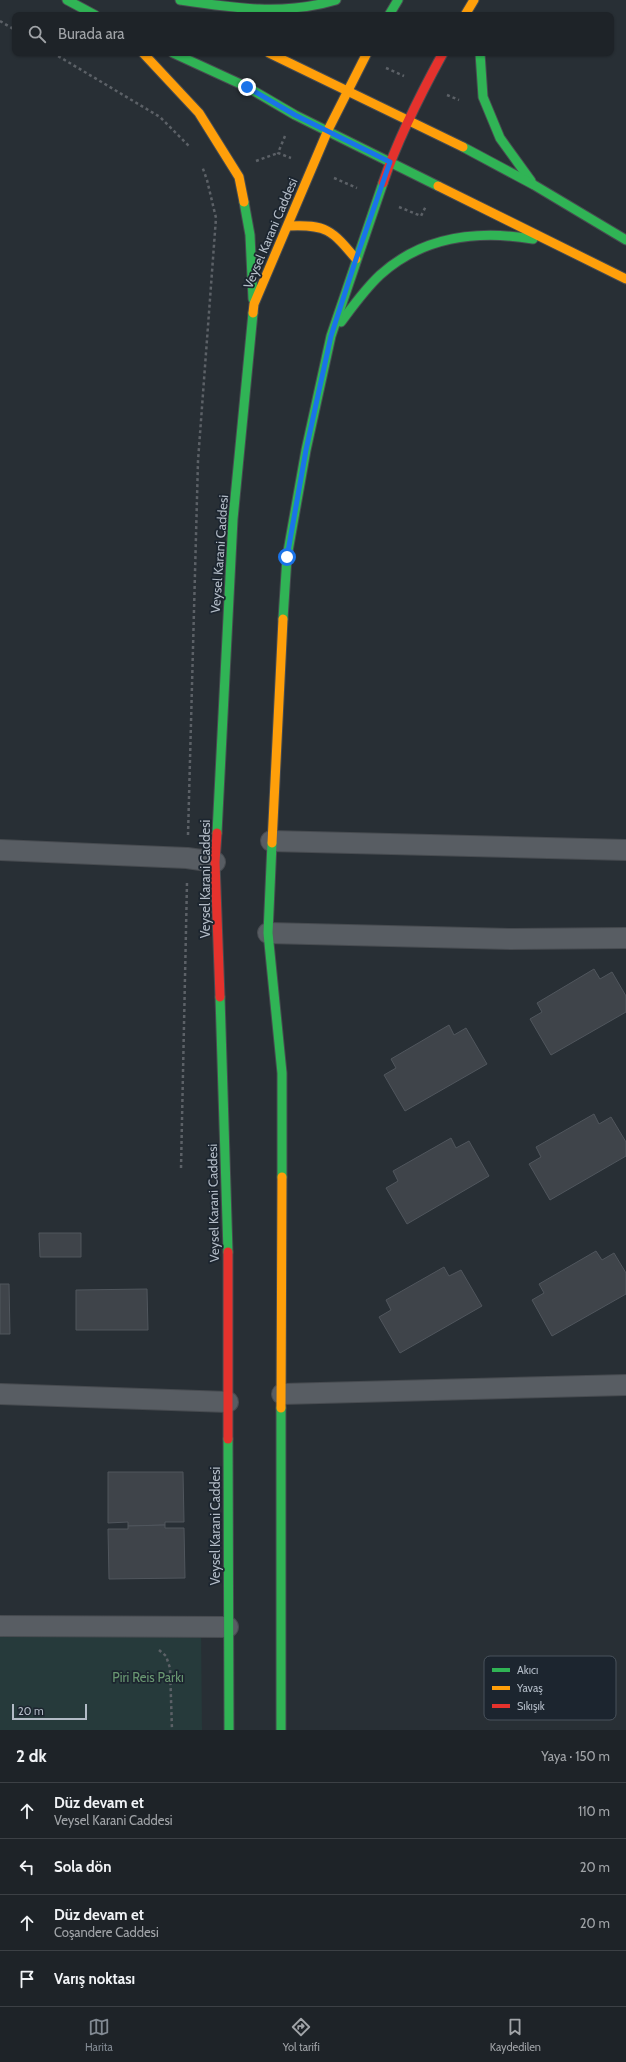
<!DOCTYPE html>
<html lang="tr">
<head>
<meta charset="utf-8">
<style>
	body { margin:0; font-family:Cabin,sans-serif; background:#262b30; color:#f1f3f6 }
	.scale { position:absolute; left:12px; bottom:10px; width:75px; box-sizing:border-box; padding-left:4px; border:2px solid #b2bbc6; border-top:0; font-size:11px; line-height:14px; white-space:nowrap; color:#b2bbc6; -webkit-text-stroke:3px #1c252f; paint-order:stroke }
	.stop { position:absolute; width:12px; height:12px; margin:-9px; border:3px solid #1a73e8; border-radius:50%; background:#fff }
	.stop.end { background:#1a73e8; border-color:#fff; box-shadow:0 1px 4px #0008 }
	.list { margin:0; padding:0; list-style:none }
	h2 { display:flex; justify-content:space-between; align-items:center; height:52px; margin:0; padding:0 16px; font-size:17px }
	h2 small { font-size:13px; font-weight:400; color:#a1a4a8 }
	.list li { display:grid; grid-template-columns:26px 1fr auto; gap:12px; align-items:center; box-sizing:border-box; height:56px; padding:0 16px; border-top:1px solid #3c4045 }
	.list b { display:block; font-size:15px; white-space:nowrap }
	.list p { margin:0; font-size:13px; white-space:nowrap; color:#a1a4a8 }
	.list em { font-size:13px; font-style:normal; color:#a1a4a8 }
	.icon { flex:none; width:22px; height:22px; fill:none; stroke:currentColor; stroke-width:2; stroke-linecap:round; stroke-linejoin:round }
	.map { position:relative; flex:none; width:626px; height:1730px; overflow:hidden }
	.search { position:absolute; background:#1e2328; box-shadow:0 1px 3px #0004; left:12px; right:12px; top:12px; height:44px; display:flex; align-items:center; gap:10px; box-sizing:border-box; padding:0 14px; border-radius:8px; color:#a1a4a8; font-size:15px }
	.sheet { height:276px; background:#1e2328 }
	nav { display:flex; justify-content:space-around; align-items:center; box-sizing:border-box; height:56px; border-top:1px solid #3c4045; background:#1e2328; font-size:11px; color:#a1a4a8 }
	nav a { display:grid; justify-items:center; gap:2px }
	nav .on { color:#828a93 }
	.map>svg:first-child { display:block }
</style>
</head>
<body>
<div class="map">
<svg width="626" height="1730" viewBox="0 0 626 1730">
	<rect width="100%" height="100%" fill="#282f35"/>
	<polygon fill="#263a3b" points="201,1624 202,1730 0,1730 0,1627"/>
	<g fill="#3f444a" stroke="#50565d">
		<polygon points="594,969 600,979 612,972 626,996 626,1012 551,1055 530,1019 542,1012 537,1003"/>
		<polygon points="449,1025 454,1035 466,1028 487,1064 405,1111 384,1075 396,1068 391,1059"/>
		<polygon points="594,1114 599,1124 611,1117 626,1142 626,1156 550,1200 529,1164 541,1157 536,1147"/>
		<polygon points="451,1138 456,1148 469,1141 489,1176 407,1224 386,1188 398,1181 393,1171"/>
		<polygon points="39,1233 81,1233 81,1257 40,1257"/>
		<polygon points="596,1251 602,1260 614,1253 626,1273 626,1294 552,1336 532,1300 544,1293 539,1284"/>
		<polygon points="444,1267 449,1276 461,1270 482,1306 400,1353 379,1317 391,1310 386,1300"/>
		<polygon points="0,1284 9,1284 10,1334 0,1334"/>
		<polygon points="147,1289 148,1330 76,1330 76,1290"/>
		<polygon points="108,1472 183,1472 184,1522 165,1522 165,1525 128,1526 128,1522 108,1523"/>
		<polygon points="165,1525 165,1528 184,1528 185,1578 109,1579 108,1529 128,1529 128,1526"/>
	</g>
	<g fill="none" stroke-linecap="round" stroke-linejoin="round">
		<g stroke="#474b50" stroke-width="22">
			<g id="street">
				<polyline points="271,841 626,850"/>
				<polyline points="0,850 187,858 215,862"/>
				<polyline points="268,933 512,939 626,938"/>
				<polyline points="0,1394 228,1402"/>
				<polyline points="282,1394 626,1385"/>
				<polyline points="0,1626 228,1627"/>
			</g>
		</g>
		<g stroke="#474b50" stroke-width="11">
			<g id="fast">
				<polyline points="67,0 95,15"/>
				<path d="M180,0C233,8 284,16 336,0"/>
				<polyline points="389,15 398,0"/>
				<polyline points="173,53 247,87 295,115 438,186"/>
				<polyline points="480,53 483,97 500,138 531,181"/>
				<polyline points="463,147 534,185 626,240"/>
				<polyline points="244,202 250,235 253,299"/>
				<path d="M341,322C353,306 365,289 380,275C423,236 478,230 533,239"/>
				<polyline points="283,619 287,557 306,450 331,336 383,183"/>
				<polyline points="217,833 233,519 253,313"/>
				<polyline points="272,843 268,933 282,1073 282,1177"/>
				<polyline points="220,997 228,1252"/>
				<polyline points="228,1439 229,1730"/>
				<polyline points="281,1730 281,1408"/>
			</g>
		</g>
		<g stroke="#474b50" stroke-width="11">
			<g id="slow">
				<polyline points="465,15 474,0"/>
				<polyline points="143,53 199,113 239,177 244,202"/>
				<polyline points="269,53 463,147"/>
				<polyline points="438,186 626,279"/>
				<path d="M288,226C326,224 332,230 356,259"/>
				<polyline points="253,313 254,304 328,130 367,53"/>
				<polyline points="272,843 283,619"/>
				<polyline points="281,1408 282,1177"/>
			</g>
		</g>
		<g stroke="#474b50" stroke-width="11">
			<g id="jam">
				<path d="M383,183C398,138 420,95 443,53"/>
				<polyline points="217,833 215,862 220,997"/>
				<polyline points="228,1252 228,1439"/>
			</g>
		</g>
		<g stroke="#5c6167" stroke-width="2.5" stroke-dasharray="3 3" stroke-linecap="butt">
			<polyline points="0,21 15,30"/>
			<polyline points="53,53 160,117 190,147"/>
			<polyline points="386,68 404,76"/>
			<polyline points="447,95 459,100"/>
			<polyline points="285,136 278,153 291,158"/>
			<polyline points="256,161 278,153"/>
			<polyline points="334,178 357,188"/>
			<polyline points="399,207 421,216 426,206"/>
			<polyline points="188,835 198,461 216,218 207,180 202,166"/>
			<polyline points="181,1168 187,882"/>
			<polyline points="159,1650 166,1656 170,1668 172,1730"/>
		</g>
		<use href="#street" stroke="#585d63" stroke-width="20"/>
		<use href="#fast" stroke="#30b455" stroke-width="9"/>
		<use href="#slow" stroke="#ff9f0a" stroke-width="9"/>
		<use href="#jam" stroke="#e5322d" stroke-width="9"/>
	</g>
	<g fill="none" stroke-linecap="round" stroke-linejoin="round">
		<polyline stroke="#1a73e8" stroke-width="5" points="247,87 295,115 390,162 356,259 331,336 306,450 287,557"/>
	</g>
	<g text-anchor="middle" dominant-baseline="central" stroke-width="3.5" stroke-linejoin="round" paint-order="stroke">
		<g font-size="13" fill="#b2bbc6" stroke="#1c252f">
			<text transform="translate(270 233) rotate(-67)">Veysel Karani Caddesi</text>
			<text transform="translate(219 554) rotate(-86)">Veysel Karani Caddesi</text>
			<text transform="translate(205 879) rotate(-90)">Veysel Karani Caddesi</text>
			<text transform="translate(213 1203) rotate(-91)">Veysel Karani Caddesi</text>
			<text transform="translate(215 1526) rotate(-90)">Veysel Karani Caddesi</text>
		</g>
		<g font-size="13" fill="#699771" stroke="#1c252f">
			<text x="148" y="1677">Piri Reis Parkı</text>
		</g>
	</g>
	<rect x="484" y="1656" width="132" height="64" rx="6" fill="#1c252f" stroke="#49525c" stroke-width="1"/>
	<rect x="492" y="1668" width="18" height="4" fill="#30b455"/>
	<rect x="492" y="1686" width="18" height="4" fill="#ff9f0a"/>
	<rect x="492" y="1704" width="18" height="4" fill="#e5322d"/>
	<g font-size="11" fill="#b2bbc6">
		<text x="517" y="1674">Akıcı</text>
		<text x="517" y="1692">Yavaş</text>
		<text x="517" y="1710">Sıkışık</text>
	</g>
</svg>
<div class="scale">20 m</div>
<div class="stop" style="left:287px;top:557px"></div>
<div class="stop end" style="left:247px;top:87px"></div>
<div class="search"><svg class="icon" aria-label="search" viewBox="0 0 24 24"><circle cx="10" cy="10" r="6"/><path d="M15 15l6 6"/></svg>Burada ara</div>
</div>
<section class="sheet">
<h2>2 dk<small>Yaya · 150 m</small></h2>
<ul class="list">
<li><svg class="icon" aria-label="ahead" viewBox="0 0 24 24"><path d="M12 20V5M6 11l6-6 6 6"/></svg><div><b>Düz devam et</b><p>Veysel Karani Caddesi</p></div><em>110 m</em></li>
<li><svg class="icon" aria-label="left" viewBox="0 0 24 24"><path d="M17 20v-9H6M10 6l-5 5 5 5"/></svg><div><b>Sola dön</b></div><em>20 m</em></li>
<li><svg class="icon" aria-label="ahead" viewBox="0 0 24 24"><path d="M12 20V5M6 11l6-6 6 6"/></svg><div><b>Düz devam et</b><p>Coşandere Caddesi</p></div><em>20 m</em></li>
<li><svg class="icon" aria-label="arrive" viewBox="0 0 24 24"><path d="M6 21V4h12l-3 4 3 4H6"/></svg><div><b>Varış noktası</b></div></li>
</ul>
</section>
<nav>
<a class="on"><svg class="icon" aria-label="map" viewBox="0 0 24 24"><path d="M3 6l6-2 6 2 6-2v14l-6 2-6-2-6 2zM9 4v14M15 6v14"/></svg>Harita</a>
<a><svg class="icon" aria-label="directions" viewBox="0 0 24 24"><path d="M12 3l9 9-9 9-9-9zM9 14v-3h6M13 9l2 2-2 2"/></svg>Yol tarifi</a>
<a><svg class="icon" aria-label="saved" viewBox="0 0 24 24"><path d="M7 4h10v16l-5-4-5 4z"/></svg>Kaydedilen</a>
</nav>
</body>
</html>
